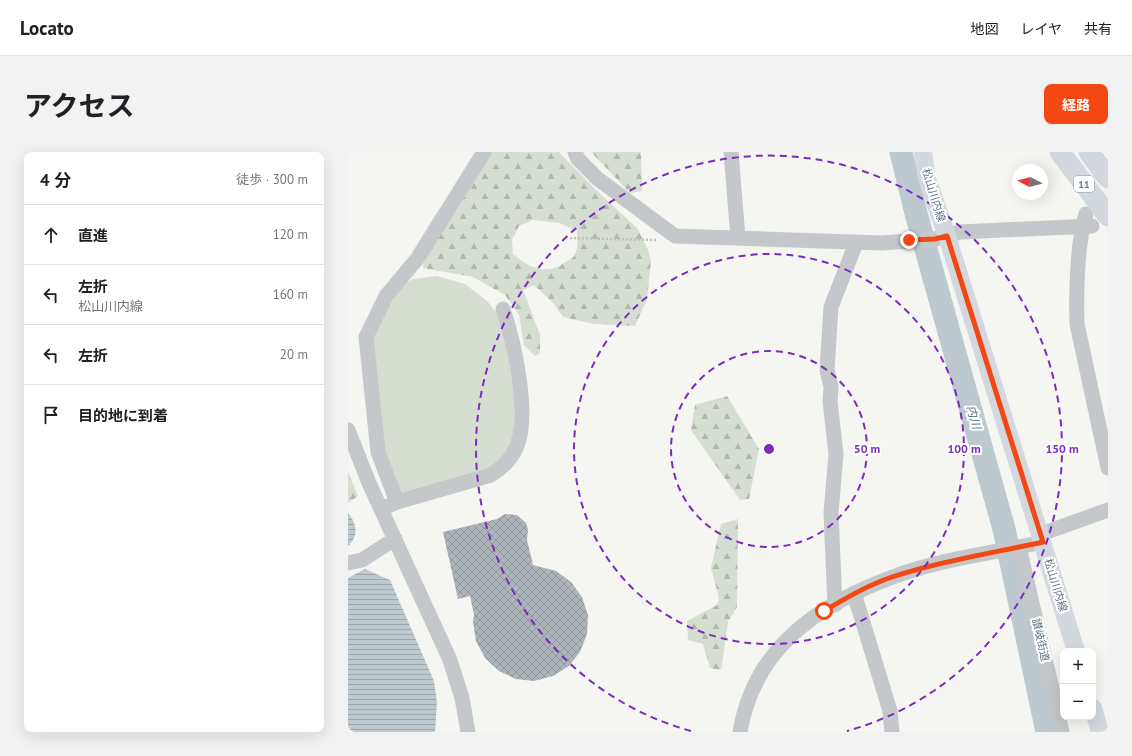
<!DOCTYPE html>
<html lang="ja">
<head>
<meta charset="utf-8">
<style>
	body { margin:0; font-family:"PT Sans","Noto Sans JP",sans-serif; background:#f2f2f2; color:#202124 }
	.controls { position:absolute; right:12px; bottom:12px; display:grid; overflow:hidden; border-radius:8px; box-shadow:0 4px 16px #0002 }
	.controls button { width:36px; height:36px; display:grid; place-items:center; padding:0; border:0; border-bottom:1px solid #e0e0e0; background:#fff; color:#202124; font:20px sans-serif }
	.compass { position:absolute; left:664px; top:12px; width:36px; height:36px; border-radius:50%; background:#fff; box-shadow:0 4px 16px #0002; rotate:277deg }
	.stop { position:absolute; width:12px; height:12px; margin:-9px; border:3px solid #f34813; border-radius:50%; background:#fff }
	.stop.end { background:#f34813; border-color:#fff; box-shadow:0 1px 4px #0008 }
	.list { margin:0; padding:0; list-style:none }
	h2 { display:flex; justify-content:space-between; align-items:center; height:52px; margin:0; padding:0 16px; font-size:17px }
	h2 small { font-size:13px; font-weight:400; color:#757577 }
	.list li { display:grid; grid-template-columns:26px 1fr auto; gap:12px; align-items:center; box-sizing:border-box; height:60px; padding:0 16px; border-top:1px solid #e0e0e0 }
	.list b { display:block; font-size:15px; white-space:nowrap }
	.list p { margin:0; font-size:13px; white-space:nowrap; color:#757577 }
	.list em { font-size:13px; font-style:normal; color:#757577 }
	.icon { flex:none; width:22px; height:22px; fill:none; stroke:currentColor; stroke-width:2; stroke-linecap:round; stroke-linejoin:round }
	.map { position:relative; flex:none; width:760px; height:580px; overflow:hidden; border-radius:8px }
	header { display:flex; align-items:center; gap:24px; box-sizing:border-box; height:56px; padding:0 20px; background:#fff; border-bottom:1px solid #e0e0e0 }
	header strong { font-size:19px }
	nav { display:flex; gap:22px; margin-inline-start:auto; font-size:14px }
	.intro { display:flex; align-items:center; justify-content:space-between; box-sizing:border-box; height:96px; padding:0 24px }
	h1 { margin:0; font-size:28px }
	.button { padding:10px 18px; border-radius:8px; background:#f34813; color:#fff; font-size:14px; font-weight:700 }
	main { display:flex; gap:24px; padding:0 24px }
	aside { flex:1; background:#fff; border-radius:8px; box-shadow:0 4px 16px #0002 }
	.map>svg:first-child { display:block }
</style>
</head>
<body>
<header>
<strong>Locato</strong>
<nav><a>地図</a><a>レイヤ</a><a>共有</a></nav>
</header>
<div class="intro"><h1>アクセス</h1><a class="button">経路</a></div>
<main>
<aside>
<h2>4 分<small>徒歩 · 300 m</small></h2>
<ul class="list">
<li><svg class="icon" aria-label="ahead" viewBox="0 0 24 24"><path d="M12 20V5M6 11l6-6 6 6"/></svg><div><b>直進</b></div><em>120 m</em></li>
<li><svg class="icon" aria-label="left" viewBox="0 0 24 24"><path d="M17 20v-9H6M10 6l-5 5 5 5"/></svg><div><b>左折</b><p>松山川内線</p></div><em>160 m</em></li>
<li><svg class="icon" aria-label="left" viewBox="0 0 24 24"><path d="M17 20v-9H6M10 6l-5 5 5 5"/></svg><div><b>左折</b></div><em>20 m</em></li>
<li><svg class="icon" aria-label="arrive" viewBox="0 0 24 24"><path d="M6 21V4h12l-3 4 3 4H6"/></svg><div><b>目的地に到着</b></div></li>
</ul>
</aside>
<div class="map">
<svg width="760" height="580" viewBox="0 0 760 580">
	<defs>
		<pattern id="forest-firs" width="22" height="20" patternUnits="userSpaceOnUse"><rect width="22" height="20" fill="#d6ddd1"/><path d="M5 1l3.5 6h-7zM16 11l3.5 6h-7z" fill="#b1b8af"/></pattern>
		<pattern id="water-rules" width="6" height="5" patternUnits="userSpaceOnUse"><rect width="6" height="5" fill="#bdc9ce"/><path d="M0 2.5h6" fill="none" stroke="#9da8ad"/></pattern>
		<pattern id="building-cross-hatch" width="8" height="8" patternUnits="userSpaceOnUse"><rect width="8" height="8" fill="#adb5bb"/><path d="M0 0l8 8M0 8l8-8" fill="none" stroke="#90989e"/></pattern>
	</defs>
	<rect width="100%" height="100%" fill="#f5f5f1"/>
	<g fill="url(#forest-firs)" fill-rule="evenodd">
		<path d="M144,0H211L246,36L290,77L300,98L303,109L299,147L287,174L246,172L215,165L206,152L186,133L175,138L192,183V201L187,204L176,193L171,163L157,143L125,125L75,116L76,104ZM185,68L212,71L229,79C229,86 231,97 226,104C224,107 219,109 216,111C199,124 179,115 165,102L164,88L171,74Z"/>
		<polygon points="243,0 293,0 294,39 282,41"/>
		<polygon points="379,244 411,297 401,347 392,348 343,278 347,253"/>
		<polygon points="0,320 10,344 0,351"/>
		<polygon points="390,367 389,455 380,470 373,518 362,516 355,492 340,488 339,469 369,453 371,446 363,416 373,372"/>
	</g>
	<polygon fill="#d6ddd1" points="89,124 117,132 139,149 148,160 155,178 167,245 165,291 144,318 53,346 36,295 22,184 43,145 52,135 65,127"/>
	<g fill="url(#water-rules)">
		<path d="M0,361C9,372 11,384 0,394Z"/>
		<polygon points="17,417 42,428 86,529 89,550 87,580 0,580 0,426"/>
	</g>
	<g fill="none" stroke-linecap="round" stroke-linejoin="round">
		<polyline stroke="#bdc9ce" stroke-width="23" points="553,0 569,65 656,377 699,580"/>
	</g>
	<polygon fill="url(#building-cross-hatch)" points="157,362 169,363 178,371 180,377 179,388 185,413 208,419 223,430 234,445 240,463 239,482 232,500 221,514 205,524 186,529 168,527 151,519 137,506 128,489 125,470 126,463 122,444 110,447 95,380 149,367"/>
	<g fill="none" stroke-linecap="round" stroke-linejoin="round">
		<polyline stroke="#bdc0c2" stroke-width="2.5" stroke-dasharray="2 2" stroke-linecap="butt" points="222,86 309,88"/>
		<g stroke="#c4c8cb" stroke-width="15">
			<polyline points="227,0 230,7 250,27 327,84 534,91 587,87 612,80 744,74"/>
			<polyline points="383,0 390,86"/>
			<path d="M738,62C729,91 728,141 729,172L760,316"/>
			<polyline points="0,278 21,331 102,508 114,546 120,580"/>
			<path d="M49,350L143,323C155,316 166,304 170,291C181,257 166,190 155,157"/>
			<polyline points="34,357 49,350 30,300 18,185 38,144 69,107 136,0"/>
			<polyline points="693,382 760,358"/>
			<polyline points="671,395 714,580"/>
			<polyline points="0,411 14,408 47,387"/>
			<polyline points="506,441 542,559 544,580"/>
			<polyline points="487,453 483,361 488,302 482,249 483,235 479,218 483,155 508,91"/>
			<path d="M392,580C406,497 468,454 542,426C591,407 645,401 695,390"/>
		</g>
		<g stroke="#d2d8dd" stroke-width="18">
			<polyline points="575,0 579,27 599,84 728,499"/>
			<polyline points="745,556 752,580"/>
		</g>
		<g stroke="#d2d8dd" stroke-width="21">
			<polyline points="712,0 760,64"/>
			<polyline points="741,0 760,26"/>
		</g>
	</g>
	<g fill="none" stroke-linecap="round" stroke-linejoin="round">
		<path stroke="#f34813" stroke-width="5" d="M476,459C498,446 520,433 544,425C593,409 645,401 695,390L599,84L587,87L561,88"/>
	</g>
	<g fill="none" stroke="#7b2cbf" stroke-width="2" stroke-dasharray="7 5">
		<circle cx="421" cy="297" r="98"/>
		<circle cx="421" cy="297" r="195"/>
		<path d="M343 579A293 293 0 1 1 499 579"/>
	</g>
	<g text-anchor="middle" dominant-baseline="central" stroke-width="4" stroke-linejoin="round" paint-order="stroke">
		<rect fill="#fff" stroke="#909eaa" stroke-width="1" x="726" y="24" width="20" height="16" rx="3"/>
		<g font-size="10" font-weight="bold" fill="#617585">
			<text x="736" y="32">11</text>
		</g>
		<g font-size="11" fill="#617585" stroke="#fff">
			<text transform="translate(586 43) rotate(73)">松山川内線</text>
			<text transform="translate(708 433) rotate(73)">松山川内線</text>
			<text transform="translate(693 488) rotate(77)">讃岐街道</text>
		</g>
		<g font-size="12" font-style="italic" fill="#5d7882" stroke="#fff">
			<text transform="translate(626 265) rotate(75)">内川</text>
		</g>
	</g>
	<circle cx="421" cy="297" r="6" fill="#7b2cbf" stroke="#fff" stroke-width="2"/>
	<g font-size="12" text-anchor="middle" font-weight="bold" fill="#7b2cbf" stroke="#fff" stroke-width="4" stroke-linejoin="round" paint-order="stroke">
		<text x="519" y="301">50 m</text>
		<text x="616" y="301">100 m</text>
		<text x="714" y="301">150 m</text>
	</g>
</svg>
<div class="controls">
<button>+</button>
<button>−</button>
</div>
<svg class="compass" viewBox="-18 -18 36 36"><path d="M0-13l5 13h-10z" fill="#e53935"/><path d="M0 13l5-13h-10z" fill="#757577"/></svg>
<div class="stop" style="left:476px;top:459px"></div>
<div class="stop end" style="left:561px;top:88px"></div>
</div>
</main>
</body>
</html>
